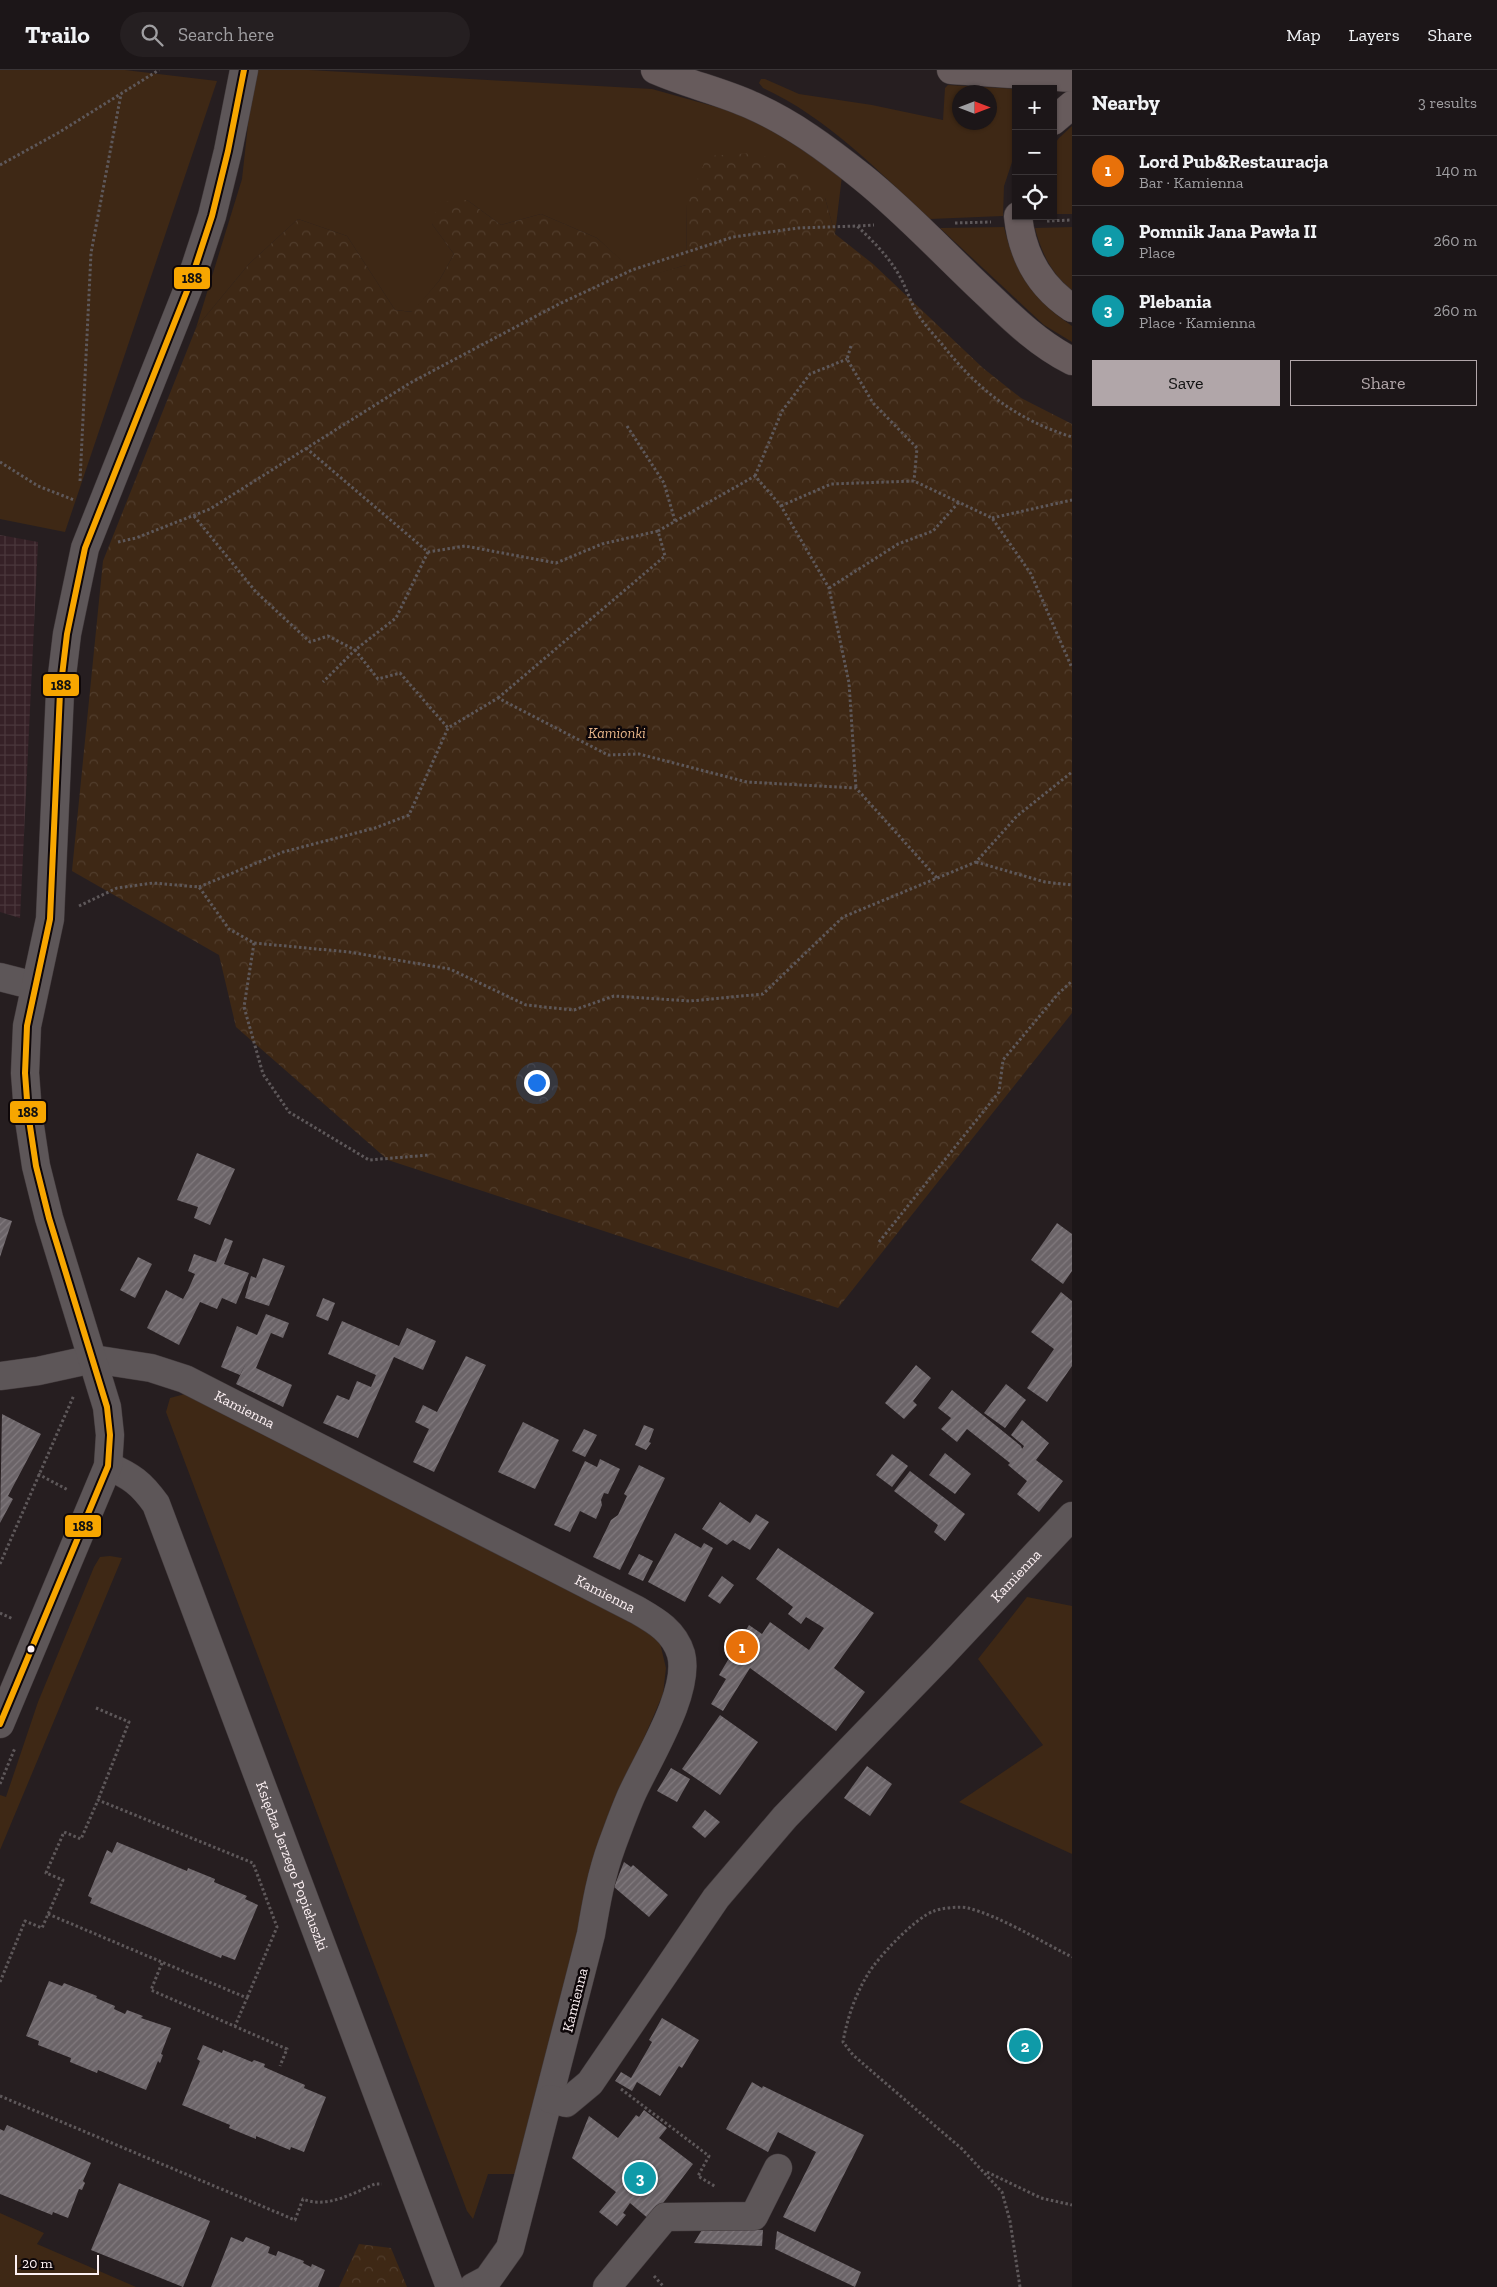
<!DOCTYPE html>
<html lang="en">
<head>
<meta charset="utf-8">
<style>
	body { margin:0; font-family:"Zilla Slab",serif; background:#251f21; color:#f1f3f6 }
	.controls { position:absolute; right:15px; top:15px; display:grid; overflow:hidden; border-radius:0px; box-shadow:0 1px 4px #0004 }
	.controls button { width:45px; height:45px; display:grid; place-items:center; padding:0; border:0; border-bottom:1px solid #3a3537; background:#1c1618; color:#f1f3f6; font:25px sans-serif }
	.compass { position:absolute; left:952px; top:15px; width:45px; height:45px; border-radius:50%; background:#1c1618; box-shadow:0 1px 4px #0004; rotate:90deg }
	.scale { position:absolute; left:15px; bottom:12px; width:84px; box-sizing:border-box; padding-left:5px; border:2px solid #fcf0f3; border-top:0; font-size:14px; line-height:18px; white-space:nowrap; color:#fcf0f3; -webkit-text-stroke:4px #0e0709; paint-order:stroke }
	.you { position:absolute; left:536px; top:1012px; width:18px; height:18px; margin:-12px; border:4px solid #fff; border-radius:50%; background:#1a73e8; box-shadow:0 0 0 8px #1a73e833 }
	.badge { display:grid; place-items:center; width:32px; height:32px; border-radius:50%; background:#b1a6a9; color:#fff; font-size:16px; font-weight:700 }
	.pin { position:absolute; translate:-50% -50%; border:2px solid #fff; box-shadow:0 1px 5px #0006 }
	.list { margin:0; padding:0; list-style:none }
	h2 { display:flex; justify-content:space-between; align-items:center; height:65px; margin:0; padding:0 20px; font-size:21px }
	h2 small { font-size:16px; font-weight:400; color:#a09fa2 }
	.list li { display:grid; grid-template-columns:32px 1fr auto; gap:15px; align-items:center; box-sizing:border-box; height:70px; padding:0 20px; border-top:1px solid #3a3537 }
	.list b { display:block; font-size:19px; white-space:nowrap }
	.list p { margin:0; font-size:16px; white-space:nowrap; color:#a09fa2 }
	.list em { font-size:16px; font-style:normal; color:#a09fa2 }
	.actions { display:flex; gap:10px; padding:15px 20px }
	.actions a { flex:1; padding:11px 0; border:1px solid #b1a6a9; border-radius:0px; text-align:center; font-size:18px; color:#b1a6a9 }
	.actions .main { background:#b1a6a9; color:#111 }
	.icon { flex:none; width:28px; height:28px; fill:none; stroke:currentColor; stroke-width:2; stroke-linecap:round; stroke-linejoin:round }
	.map { position:relative; flex:none; width:1072px; height:2217px; overflow:hidden }
	header { display:flex; align-items:center; gap:30px; box-sizing:border-box; height:70px; padding:0 25px; background:#1c1618; border-bottom:1px solid #3a3537 }
	header strong { font-size:24px }
	nav { display:flex; gap:28px; margin-inline-start:auto; font-size:18px }
	.search { width:350px; height:45px; background:#251f21; display:flex; align-items:center; gap:12px; box-sizing:border-box; padding:0 18px; border-radius:28px; color:#a09fa2; font-size:19px }
	main { display:flex }
	aside { flex:1; background:#1c1618 }
	.map>svg:first-child { display:block }
</style>
</head>
<body>
<header>
<strong>Trailo</strong>
<div class="search"><svg class="icon" aria-label="search" viewBox="0 0 24 24"><circle cx="10" cy="10" r="6"/><path d="M15 15l6 6"/></svg>Search here</div>
<nav><a>Map</a><a>Layers</a><a>Share</a></nav>
</header>
<main>
<div class="map">
<svg width="1072" height="2217" viewBox="0 0 1072 2217">
	<defs>
		<pattern id="industrial-grid" width="8" height="8" patternUnits="userSpaceOnUse" patternTransform="scale(1.25)"><rect width="8" height="8" fill="#362127"/><path d="M0 4h8M4 0v8" fill="none" stroke="#4a373c"/></pattern>
		<pattern id="forest-crowns" width="20" height="18" patternUnits="userSpaceOnUse" patternTransform="scale(1.25)"><rect width="20" height="18" fill="#3e2815"/><path d="M2 6a3 3 0 1 1 6 0M12 15a3 3 0 1 1 6 0" fill="none" stroke="#513d2c"/></pattern>
		<pattern id="building-hatch" width="6" height="6" patternUnits="userSpaceOnUse" patternTransform="scale(1.25)"><rect width="6" height="6" fill="#6b6468"/><path d="M-1 1l2-2M0 6l6-6M5 7l2-2" fill="none" stroke="#817a7e"/></pattern>
	</defs>
	<rect width="100%" height="100%" fill="#261e20"/>
	<polygon fill="url(#industrial-grid)" points="0,465 38,472 20,848 0,842"/>
	<g fill="#3e2815" fill-rule="evenodd">
		<polygon points="0,0 125,0 217,11 65,462 0,449"/>
		<polygon points="254,0 309,0 652,19 752,47 842,106 835,164 825,128 687,135 686,195 641,209 597,168 541,144 501,155 467,130 432,154 454,184 439,211 413,242 395,240 347,166 298,149 249,194 196,258 242,109"/>
		<path d="M761,9H765L799,24L872,35L943,50L945,18L948,15L1019,19H1016V80L1004,116L1003,146L930,149C878,101 828,48 763,18L759,13ZM959,22H989V52H959Z"/>
		<polygon points="1072,56 1072,144 1053,144 1053,76 1059,68"/>
		<path d="M1004,157C1015,203 1032,229 1072,256V272L1044,255L940,158Z"/>
		<path d="M1072,157V220C1052,205 1041,182 1035,158Z"/>
		<polygon points="185,1324 640,1556 660,1573 666,1598 663,1624 623,1717 580,1851 517,2104 488,2104 473,2149 467,2141 166,1342 170,1328"/>
		<polygon points="110,1486 122,1488 0,1780 0,1725 6,1727 38,1632 94,1497 100,1487"/>
		<polygon points="1027,1527 1072,1536 1072,1784 959,1732 1043,1675 978,1589"/>
		<polygon points="0,2143 44,2163 37,2174 136,2217 0,2217"/>
	</g>
	<g fill="url(#forest-crowns)">
		<polygon points="752,83 798,96 825,128 835,164 873,194 983,298 1021,328 1072,354 1072,943 838,1238 388,1090 236,957 219,885 72,801 103,491 196,258 249,194 298,149 347,166 395,240 412,242 439,211 454,184 432,154 439,132 467,130 501,155 541,144 597,168 641,208 686,195 687,135 707,86"/>
		<polygon points="359,2174 391,2178 407,2217 339,2217"/>
	</g>
	<g fill="url(#building-hatch)">
		<polygon points="197,1083 235,1099 210,1155 194,1148 198,1137 177,1130"/>
		<polygon points="0,1147 12,1151 0,1187"/>
		<polygon points="1057,1153 1072,1164 1072,1201 1063,1214 1031,1190"/>
		<polygon points="225,1168 233,1171 224,1194 249,1203 236,1234 222,1228 217,1239 200,1232 179,1275 147,1258 166,1220 183,1229 188,1220 195,1204 188,1201 194,1184 216,1192"/>
		<polygon points="138,1187 152,1194 135,1228 120,1220"/>
		<polygon points="263,1188 285,1196 269,1236 245,1228 251,1206 256,1208"/>
		<polygon points="1061,1222 1072,1231 1072,1296 1047,1332 1027,1318 1054,1279 1031,1262"/>
		<polygon points="323,1228 335,1233 328,1251 316,1246"/>
		<polygon points="266,1244 289,1253 283,1268 271,1263 256,1298 292,1315 283,1337 236,1314 246,1293 240,1305 221,1297 237,1256 257,1265"/>
		<polygon points="342,1251 399,1276 407,1258 436,1271 423,1300 394,1287 358,1368 323,1353 337,1325 349,1330 357,1311 371,1317 376,1305 328,1284"/>
		<polygon points="466,1286 486,1295 434,1402 413,1392 429,1359 415,1352 423,1335 437,1342"/>
		<polygon points="916,1295 931,1308 913,1331 917,1335 904,1349 885,1333"/>
		<polygon points="1006,1314 1026,1330 1005,1358 984,1343"/>
		<polygon points="952,1320 1021,1376 1022,1379 1024,1376 1011,1365 1022,1350 1049,1373 1036,1390 1063,1411 1039,1442 1017,1424 1027,1411 1008,1395 1010,1393 967,1359 957,1372 941,1359 951,1348 938,1338"/>
		<polygon points="2,1344 41,1364 8,1426 13,1429 0,1453"/>
		<polygon points="523,1352 559,1370 535,1419 498,1402"/>
		<polygon points="644,1355 654,1359 649,1372 651,1373 646,1380 635,1375"/>
		<polygon points="584,1359 597,1365 585,1387 572,1381"/>
		<polygon points="945,1383 971,1404 955,1424 929,1405"/>
		<polygon points="892,1384 908,1396 892,1417 876,1405"/>
		<polygon points="600,1389 620,1399 608,1424 604,1423 601,1430 602,1435 596,1449 580,1441 570,1462 554,1455 585,1391 597,1397"/>
		<polygon points="639,1395 665,1408 620,1500 593,1487 611,1450 618,1445 627,1426 624,1424"/>
		<polygon points="910,1401 965,1444 945,1471 934,1462 938,1455 894,1421"/>
		<polygon points="720,1432 750,1453 756,1444 769,1452 750,1480 733,1470 727,1475 702,1459"/>
		<polygon points="675,1463 701,1478 704,1473 713,1478 685,1532 648,1512"/>
		<polygon points="778,1478 874,1543 834,1598 865,1622 836,1661 750,1598 723,1641 711,1634 726,1609 719,1605 749,1555 762,1564 770,1552 809,1580 824,1558 806,1547 801,1554 788,1544 793,1537 756,1509"/>
		<polygon points="639,1484 653,1491 643,1511 628,1504"/>
		<polygon points="722,1506 734,1515 720,1534 708,1526"/>
		<polygon points="720,1645 758,1672 720,1725 682,1699"/>
		<polygon points="867,1696 892,1714 870,1746 844,1728"/>
		<polygon points="671,1698 690,1709 677,1732 657,1721"/>
		<polygon points="705,1740 720,1752 705,1768 692,1757"/>
		<polygon points="117,1772 187,1801 188,1798 215,1809 214,1812 247,1826 245,1829 258,1835 235,1890 222,1885 221,1888 90,1833 92,1828 88,1826 107,1780 112,1783"/>
		<polygon points="624,1792 631,1797 633,1795 668,1825 649,1847 614,1817"/>
		<polygon points="49,1911 62,1916 64,1913 97,1926 96,1928 115,1936 114,1939 125,1944 127,1940 143,1946 141,1948 171,1958 161,1984 163,1985 160,1993 158,1991 146,2020 98,2000 97,2003 70,1992 71,1988 38,1975 39,1971 26,1966"/>
		<polygon points="662,1948 699,1970 682,1998 679,1996 660,2026 637,2012 632,2021 615,2011 621,2002 631,2008 652,1972 649,1970"/>
		<polygon points="203,1975 222,1983 223,1980 252,1992 254,1990 265,1994 264,1997 305,2015 304,2018 326,2027 304,2082 291,2077 290,2080 256,2066 256,2069 229,2058 230,2055 182,2035 200,1991 197,1989"/>
		<polygon points="752,2012 762,2018 763,2016 864,2065 815,2162 783,2147 816,2082 778,2062 768,2082 726,2059"/>
		<polygon points="644,2040 667,2058 659,2068 693,2094 650,2150 630,2133 623,2143 626,2145 617,2156 599,2142 616,2122 572,2088 589,2046 618,2068 636,2045 639,2047"/>
		<polygon points="7,2055 91,2093 83,2111 85,2113 82,2120 79,2119 68,2148 53,2142 52,2145 0,2124 0,2059 4,2061"/>
		<polygon points="119,2113 210,2151 183,2217 91,2180"/>
		<polygon points="703,2158 763,2160 762,2176 694,2173"/>
		<polygon points="777,2161 861,2202 855,2217 775,2179"/>
		<polygon points="231,2167 243,2172 246,2167 270,2177 268,2183 276,2186 278,2181 304,2191 303,2193 311,2197 312,2194 325,2200 318,2217 211,2217"/>
	</g>
	<g fill="none" stroke-linecap="round" stroke-linejoin="round">
		<g stroke="#423a3c" stroke-width="29">
			<g id="minor">
				<polyline points="0,907 35,916"/>
				<path id="s1" d="M0,1306L38,1301L93,1289L151,1298L185,1309L637,1540C656,1551 674,1561 681,1584C691,1622 647,1690 631,1726C624,1742 618,1759 612,1775C601,1805 596,1834 591,1864L510,2178L488,2209L473,2217"/>
				<path id="s2" d="M108,1396C131,1406 141,1413 156,1434L450,2217"/>
				<polyline points="0,1654 108,1396 110,1365 107,1337 49,1148 36,1096 28,1043 25,1003 27,956 50,849 60,622 67,564 85,478 189,216 212,146 228,81 244,0"/>
				<path id="s3" d="M550,2029L566,2033L590,2013L716,1828L785,1747L940,1587L1072,1446"/>
				<polyline points="607,2217 665,2147 754,2146 778,2098"/>
			</g>
		</g>
		<g stroke="#423a3c" stroke-width="29">
			<g id="major">
				<path d="M655,0C687,14 720,21 751,35C792,53 827,79 862,107C907,143 947,187 989,226C1015,251 1040,275 1072,291"/>
				<polyline points="951,0 1072,8"/>
				<polyline points="1053,51 1072,35"/>
				<path d="M1018,146C1022,185 1039,216 1072,238"/>
			</g>
		</g>
		<g stroke="#5e585a" stroke-width="3" stroke-dasharray="2.5 2.5" stroke-linecap="butt">
			<polyline points="0,95 58,63 159,0"/>
			<polyline points="1047,151 1072,150"/>
			<polyline points="955,153 991,152"/>
			<polyline points="858,156 874,155"/>
			<polyline points="851,276 847,289 873,333 917,378 914,411"/>
			<polyline points="627,356 664,413 675,451"/>
			<polyline points="306,378 428,482 465,476 556,493 602,474 658,461"/>
			<polyline points="0,392 38,416 74,430"/>
			<polyline points="755,406 782,341 810,304 847,289"/>
			<polyline points="80,411 91,183 121,24"/>
			<polyline points="781,436 831,414 914,411 992,448 1031,504 1072,598"/>
			<polyline points="194,446 256,522 310,572 328,566 355,580 323,612"/>
			<polyline points="992,448 1072,430"/>
			<path d="M118,472L136,468L210,439L410,313L559,234L632,200L733,167L798,158L857,156C873,171 888,186 899,205C906,217 910,231 917,243C924,254 933,264 941,273C978,320 1015,349 1072,367"/>
			<polyline points="428,482 396,548 355,580 378,609 400,603 448,658"/>
			<polyline points="829,518 898,474 933,461 959,432"/>
			<polyline points="498,628 665,486 658,461 755,406 781,436 829,518 849,613 856,718"/>
			<polyline points="976,792 1045,812 1072,815"/>
			<polyline points="199,817 283,782 375,758 409,745 448,658 498,628 608,685 639,684 747,712 856,718 937,808"/>
			<polyline points="79,836 117,818 153,813 199,817 229,859 254,873 349,882 450,899 526,935 574,940 614,926 690,931 763,924 843,847 976,792 1017,746 1072,702"/>
			<polyline points="254,873 244,937 263,1004 289,1042 369,1090 429,1085"/>
			<polyline points="879,1172 999,1022 1003,990 1058,924 1072,911"/>
			<polyline points="38,1404 68,1420"/>
			<polyline points="0,1494 74,1325"/>
			<polyline points="0,1543 13,1549"/>
			<polyline points="96,1638 129,1652 98,1730"/>
			<polyline points="0,1714 15,1678"/>
			<polyline points="48,1844 247,1928 235,1956"/>
			<polyline points="162,1893 151,1920 287,1979 280,1996"/>
			<polyline points="0,1912 25,1851 42,1858 63,1810 46,1803 64,1762 81,1769 98,1730 253,1793 277,1857 247,1928"/>
			<polyline points="621,2019 709,2086 698,2106 716,2117"/>
			<path d="M0,2026L295,2150L303,2129C327,2139 353,2123 375,2114H382"/>
			<polyline points="987,2102 1041,2128 1072,2135"/>
			<polyline points="654,2206 664,2217"/>
			<path d="M1020,2217L1010,2151L1002,2122L962,2079L853,1985L843,1972C847,1949 855,1925 868,1904C878,1887 915,1848 934,1841C941,1838 960,1836 968,1838C1002,1847 1040,1871 1072,1887"/>
		</g>
		<use href="#minor" stroke="#5d5658" stroke-width="28"/>
		<use href="#major" stroke="#675b5c" stroke-width="28"/>
		<g stroke="#0e0709" stroke-width="10">
			<polyline id="bus-1" points="0,1654 108,1396 110,1365 107,1337 49,1148 36,1096 28,1043 25,1003 27,956 50,849 60,622 67,564 85,478 189,216 212,146 228,81 244,0"/>
		</g>
		<use href="#bus-1" stroke="#f7a600" stroke-width="6"/>
	</g>
	<circle fill="#fcf0f3" stroke="#0e0709" stroke-width="2" cx="31" cy="1579" r="4.5"/>
	<g text-anchor="middle" dominant-baseline="central" stroke-width="5" stroke-linejoin="round" paint-order="stroke">
		<g font-size="15" font-style="italic" fill="#e6b488" stroke="#0e0709">
			<text x="617" y="663">Kamionki</text>
		</g>
		<g font-size="15" fill="#fcf0f3" stroke="#0e0709">
			<text stroke="none"><textPath href="#s1" startOffset="256">Kamienna</textPath></text>
			<text stroke="none"><textPath href="#s3" startOffset="712">Kamienna</textPath></text>
			<text stroke="none"><textPath href="#s1" startOffset="661">Kamienna</textPath></text>
			<text stroke="none"><textPath href="#s2" startOffset="449">Księdza Jerzego Popiełuszki</textPath></text>
			<text transform="translate(575 1930) rotate(-76)">Kamienna</text>
		</g>
	</g>
	<g stroke="#0e0709" stroke-width="2">
		<rect x="173" y="196" width="38" height="24" rx="5" fill="#f7a600"/>
		<rect x="42" y="603" width="38" height="24" rx="5" fill="#f7a600"/>
		<rect x="9" y="1030" width="38" height="24" rx="5" fill="#f7a600"/>
		<rect x="64" y="1444" width="38" height="24" rx="5" fill="#f7a600"/>
	</g>
	<g font-size="14" text-anchor="middle" font-weight="bold" fill="#111">
		<text x="192" y="213">188</text>
		<text x="61" y="620">188</text>
		<text x="28" y="1047">188</text>
		<text x="83" y="1461">188</text>
	</g>
</svg>
<div class="controls">
<button>+</button>
<button>−</button>
<button><svg class="icon" aria-label="locate" viewBox="0 0 24 24"><circle cx="12" cy="12" r="6"/><path d="M12 2v4M12 18v4M2 12h4M18 12h4"/></svg></button>
</div>
<svg class="compass" viewBox="-18 -18 36 36"><path d="M0-13l5 13h-10z" fill="#e53935"/><path d="M0 13l5-13h-10z" fill="#a09fa2"/></svg>
<div class="scale">20 m</div>
<div class="you"></div>
<div class="pin badge" style="left:742px;top:1577px;background:#e8710a">1</div>
<div class="pin badge" style="left:1025px;top:1976px;background:#0f9aa8">2</div>
<div class="pin badge" style="left:640px;top:2108px;background:#0f9aa8">3</div>
</div>
<aside>
<h2>Nearby<small>3 results</small></h2>
<ul class="list">
<li><span class="badge" style="background:#e8710a">1</span><div><b>Lord Pub&amp;Restauracja</b><p>Bar · Kamienna</p></div><em>140 m</em></li>
<li><span class="badge" style="background:#0f9aa8">2</span><div><b>Pomnik Jana Pawła II</b><p>Place</p></div><em>260 m</em></li>
<li><span class="badge" style="background:#0f9aa8">3</span><div><b>Plebania</b><p>Place · Kamienna</p></div><em>260 m</em></li>
</ul>
<div class="actions"><a class="main">Save</a><a>Share</a></div>
</aside>
</main>
</body>
</html>
